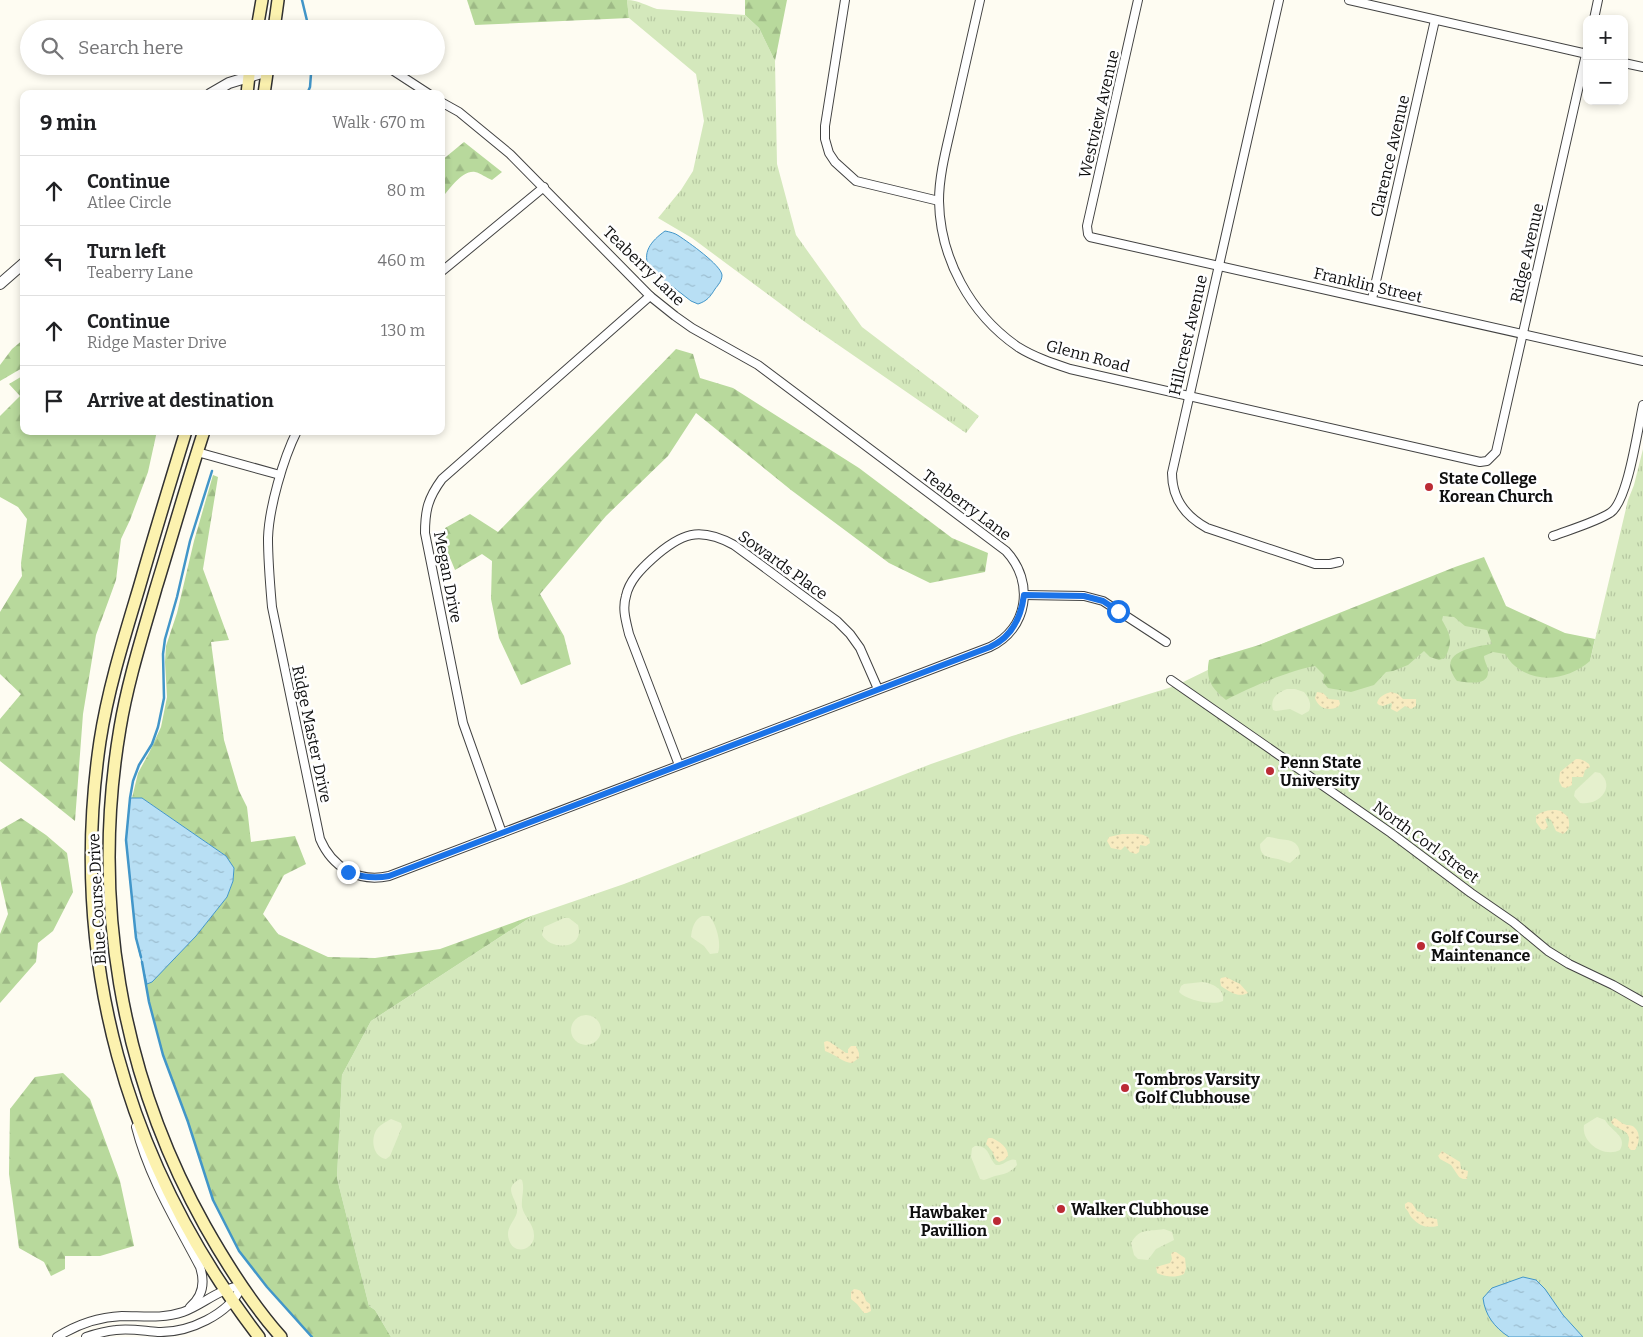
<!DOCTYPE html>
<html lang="en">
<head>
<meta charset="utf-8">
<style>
	body { margin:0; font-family:Bitter,serif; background:#f2f2f2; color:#202124 }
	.controls { position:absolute; right:15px; top:15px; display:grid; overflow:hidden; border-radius:10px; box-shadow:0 2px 8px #0003 }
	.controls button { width:45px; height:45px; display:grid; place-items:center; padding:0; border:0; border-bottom:1px solid #e0e0e0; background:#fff; color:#202124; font:25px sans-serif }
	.stop { position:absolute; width:15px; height:15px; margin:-11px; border:4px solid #1a73e8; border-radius:50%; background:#fff }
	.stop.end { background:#1a73e8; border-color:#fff; box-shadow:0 1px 5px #0008 }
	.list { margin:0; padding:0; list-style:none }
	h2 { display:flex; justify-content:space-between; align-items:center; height:65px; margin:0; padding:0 20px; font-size:21px }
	h2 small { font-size:16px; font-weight:400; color:#757577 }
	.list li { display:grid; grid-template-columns:32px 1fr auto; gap:15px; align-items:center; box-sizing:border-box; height:70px; padding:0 20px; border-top:1px solid #e0e0e0 }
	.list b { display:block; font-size:19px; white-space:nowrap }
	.list p { margin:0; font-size:16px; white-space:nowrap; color:#757577 }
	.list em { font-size:16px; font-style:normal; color:#757577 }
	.icon { flex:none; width:28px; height:28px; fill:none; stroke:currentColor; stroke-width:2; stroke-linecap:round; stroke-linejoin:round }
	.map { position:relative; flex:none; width:1643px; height:1337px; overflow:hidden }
	.search { position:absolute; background:#fff; box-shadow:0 2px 8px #0003; left:20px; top:20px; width:425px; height:55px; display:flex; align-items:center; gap:12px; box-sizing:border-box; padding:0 18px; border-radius:28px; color:#757577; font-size:19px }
	.panel { position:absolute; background:#fff; box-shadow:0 2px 8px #0003; left:20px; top:90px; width:425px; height:345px; border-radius:10px }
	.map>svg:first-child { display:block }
</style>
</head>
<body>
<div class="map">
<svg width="1643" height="1337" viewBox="0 0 1643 1337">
	<defs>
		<pattern id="grass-tufts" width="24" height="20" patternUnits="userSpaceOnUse" patternTransform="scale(1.25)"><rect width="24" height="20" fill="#d4e8bc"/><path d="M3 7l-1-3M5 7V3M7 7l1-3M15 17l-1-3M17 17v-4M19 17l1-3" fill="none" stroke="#b5c6a0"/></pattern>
		<pattern id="forest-firs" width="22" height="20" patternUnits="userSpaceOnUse" patternTransform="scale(1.25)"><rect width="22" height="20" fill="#b8d99c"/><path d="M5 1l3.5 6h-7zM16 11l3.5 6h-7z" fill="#9db985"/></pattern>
		<pattern id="sand-dots" width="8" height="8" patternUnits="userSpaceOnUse" patternTransform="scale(1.25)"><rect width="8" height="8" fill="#f8ebc0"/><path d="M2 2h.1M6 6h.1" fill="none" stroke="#d3c8a4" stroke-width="1.8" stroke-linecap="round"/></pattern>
		<pattern id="water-ripples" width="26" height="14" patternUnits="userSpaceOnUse" patternTransform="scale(1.25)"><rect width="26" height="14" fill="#b8dff4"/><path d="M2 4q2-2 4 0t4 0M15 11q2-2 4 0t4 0" fill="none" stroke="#9dbed0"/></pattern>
	</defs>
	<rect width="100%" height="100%" fill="#fefcf2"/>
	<g fill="url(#grass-tufts)">
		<path d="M627,0C638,0 647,6 657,9L745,15L759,28L775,61L777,164L796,235L862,327L979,416L966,433L805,322L692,238L658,218L681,190L693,171L704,121L696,74L629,18Z"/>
		<polygon points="1643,449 1643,1337 391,1337 375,1310 369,1306 337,1178 342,1075 371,1021 534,915 624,884 931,764 1012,736 1175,686 1259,645 1400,592 1590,661 1628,500 1634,485"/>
	</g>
	<g fill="url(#forest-firs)">
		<polygon points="467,0 627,0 629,18 475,25"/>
		<polygon points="745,0 787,0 775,61 759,28 745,15"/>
		<path d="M464,142L502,172L492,180C486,178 481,173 475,172C462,170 449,190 441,199V161Z"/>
		<polygon points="24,339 24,367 0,381 0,365 12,349"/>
		<polygon points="676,349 693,354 700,378 733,388 859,468 952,538 988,553 985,572 930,583 889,563 791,490 696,413 668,456 606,516 540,594 564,636 571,664 521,685 499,638 491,599 492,561 482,554 455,570 448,553 445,528 470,514 498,532"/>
		<polygon points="24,375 24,431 157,431 148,472 130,520 121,539 116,580 96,635 83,714 75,821 0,761 0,719 21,694 0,674 0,612 22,576 21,563 27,519 18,507 0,497 0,416 20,396 9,384"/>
		<polygon points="213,475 218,477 203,569 229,640 211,642 224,740 239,791 247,807 251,842 295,836 306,864 284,875 263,914 278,934 328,957 375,958 440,949 534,915 371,1021 342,1075 337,1178 369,1306 375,1310 391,1337 312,1337 267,1287 239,1251 213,1200 188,1122 163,1055 149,1002 147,984 152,981 196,936 227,897 233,881 234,868 226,856 142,798 132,798 138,773 149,753 161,727 167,697 165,662 166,646 177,613 194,541"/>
		<path d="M1484,557L1506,606L1565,633L1595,639L1590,661C1569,679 1538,685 1515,666C1511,663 1508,658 1505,654L1493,652L1484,656C1484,661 1488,666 1488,672C1488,687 1466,682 1457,681C1435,652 1472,647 1492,644L1487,630L1465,626L1454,617L1443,616L1442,620C1451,636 1453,641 1445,658L1439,660L1430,657L1424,651L1408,665L1393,671L1386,672L1374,685L1351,692L1328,688L1323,682L1324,675L1315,666C1288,671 1251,687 1226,700C1212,688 1205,680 1209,660L1259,645L1455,567Z"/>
		<polygon points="21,818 46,835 67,853 73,892 53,931 38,943 36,962 0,1003 0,934 8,914 0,879 0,830"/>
		<polygon points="63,1073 90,1099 120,1181 134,1246 100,1256 65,1256 65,1269 51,1276 44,1262 19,1248 9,1174 10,1109 35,1077"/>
	</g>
	<g fill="url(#sand-dots)">
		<path d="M1317,692L1323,693L1329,699L1339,700L1340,704L1338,707C1328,711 1319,709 1315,698Z"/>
		<path d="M1391,692L1398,694L1403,699H1416V706L1411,709L1405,706L1397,712L1391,709L1392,704L1391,703L1383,706L1379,705L1377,703C1379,696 1385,694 1391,692Z"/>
		<path d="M1576,759C1582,759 1585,761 1589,764L1590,767L1585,770L1583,777H1572V785L1566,788L1562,787L1559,781L1560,772Z"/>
		<path d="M1556,810L1561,811L1568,817C1570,825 1570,830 1563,834L1556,831L1551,820L1548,818L1545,819L1548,827L1544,830L1541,829L1536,822V816C1542,811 1548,810 1556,810Z"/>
		<path d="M1122,834C1131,834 1142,832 1149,838L1150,843L1146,846L1140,845L1139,852L1136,854L1130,852L1125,846L1121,850L1111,848L1107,841L1109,837Z"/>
		<path d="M1226,977L1240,984L1248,993C1238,998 1230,992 1221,986L1220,980L1221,978Z"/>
		<path d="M827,1041L830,1042L846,1053H848V1049L851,1046H856L859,1053V1058L852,1063C843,1063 835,1054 825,1051L824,1042Z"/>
		<path d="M1614,1118C1618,1119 1619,1122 1624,1124C1627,1126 1632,1124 1635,1128C1641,1133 1639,1145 1635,1150H1631L1628,1147C1628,1144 1629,1142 1629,1139C1629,1129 1614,1129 1611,1122Z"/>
		<path d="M988,1138H992C1000,1142 1008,1147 1008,1156L1004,1160L999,1162L996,1160L992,1151L986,1144Z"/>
		<polygon points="1442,1151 1460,1162 1461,1169 1468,1171 1467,1179 1463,1179 1459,1177 1451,1165 1440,1159 1438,1156"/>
		<path d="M1408,1202L1412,1203L1417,1211L1423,1213L1426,1217L1437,1219L1438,1226C1427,1228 1421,1227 1412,1218C1409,1215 1409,1211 1405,1208V1204Z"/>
		<path d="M1173,1252H1176L1185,1258L1186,1268L1184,1274C1175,1278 1165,1277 1157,1273L1156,1267L1170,1263L1172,1259L1171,1254Z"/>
		<path d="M854,1289C863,1290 863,1293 866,1301L870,1304L871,1311L867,1313H864L857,1304L851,1299V1292Z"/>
	</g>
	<g fill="#e5f0cd">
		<path d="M1287,689H1295L1304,692C1309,698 1312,704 1309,711L1302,715L1290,709L1276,711L1273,710C1270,698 1277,693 1287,689Z"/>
		<path d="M1595,772L1600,773C1616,787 1599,806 1580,803L1574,796L1575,791L1579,787Z"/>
		<path d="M1267,837C1272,837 1275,838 1279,839C1290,840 1299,841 1300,854L1290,863C1285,862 1283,860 1278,859C1267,857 1260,857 1260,844Z"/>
		<path d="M702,916H709C716,922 722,945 718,953L710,954L704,946L691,937C692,928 694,920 702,916Z"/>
		<path d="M564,918H569L578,925C585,950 551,951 542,935L544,927Z"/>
		<path d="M1202,982C1212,983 1225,989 1223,1001C1213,1006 1186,1000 1179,992L1181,986L1184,984Z"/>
		<circle cx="586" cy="1030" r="15"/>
		<path d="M1597,1117L1605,1120C1611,1131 1628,1136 1620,1150C1604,1158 1581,1143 1584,1125Z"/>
		<path d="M391,1119L401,1123L402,1127L390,1156L386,1159C373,1157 370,1139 377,1129C381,1124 386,1122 391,1119Z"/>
		<path d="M975,1146C990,1145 988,1158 996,1165C1004,1166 1009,1157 1016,1160L1017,1165C1010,1173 1005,1174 995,1176C991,1177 988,1179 984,1180L980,1179L971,1157L972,1148Z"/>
		<path d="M520,1179L522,1180C525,1190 521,1197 522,1207C524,1217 534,1224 534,1235C535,1250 514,1256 509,1240C504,1226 519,1219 517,1208C515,1196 503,1188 520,1179Z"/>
		<path d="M1164,1229L1172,1232L1174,1240L1156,1249L1148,1260L1138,1259L1134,1255L1131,1243C1140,1227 1149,1232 1164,1229Z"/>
	</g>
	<g fill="url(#water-ripples)" stroke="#4296c9">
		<path d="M665,231C670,232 675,233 679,236C688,242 721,265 722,275C722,281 718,285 715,289C710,297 707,301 698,304L691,301L650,269C641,253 651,241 665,231Z"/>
		<polygon points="130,798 142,798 226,856 234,868 233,881 227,897 196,936 152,982 147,984 136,938 126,840"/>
		<path d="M1523,1277L1536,1280L1545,1289L1563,1315L1583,1337H1509C1494,1327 1485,1315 1483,1298L1492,1288Z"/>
	</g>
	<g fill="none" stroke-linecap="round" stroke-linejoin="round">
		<g stroke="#4296c9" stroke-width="2.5">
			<polyline points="302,0 309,29"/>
			<polyline points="307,94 310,87 311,74"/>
			<polyline points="141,957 136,938 126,840 130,798 133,781 139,765 152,744 158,727 164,698 163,654 165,639 177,597 190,541 212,471"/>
			<polyline points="142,962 149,1002 163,1055 188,1122 213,1200 239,1251 267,1287 312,1337"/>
		</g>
		<g stroke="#424242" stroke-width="10">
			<g id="minor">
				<polyline points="845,0 825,126 825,139 829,153 835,162 856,181 939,201"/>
				<path d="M980,0C971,40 962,79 953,119C947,146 939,174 939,201C940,258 970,314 1018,347C1034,357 1052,363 1070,369L1480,462L1487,461L1496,452L1587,50"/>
				<polyline points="1138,0 1087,226 1088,234 1090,237 1643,361"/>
				<path d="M1279,0L1172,473C1172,499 1185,516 1207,528L1315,564H1330L1339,562"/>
				<polyline points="1349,0 1587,54"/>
				<polyline points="1594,19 1598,0"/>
				<polyline points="1624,63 1643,67"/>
				<polyline points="386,66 429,94"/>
				<polyline points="268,71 285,66"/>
				<polyline points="441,272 544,187"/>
				<polyline points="1372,299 1435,20"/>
				<path d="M297,431C283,459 269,508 268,538C268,562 270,584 272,607L320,839C332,867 358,883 389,876L990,647C1028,629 1035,582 1006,551L758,365L692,328L675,316L650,296L510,154L459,112L441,102"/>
				<polyline points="197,452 280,475"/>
				<path d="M1553,536C1569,530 1596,522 1610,513C1628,502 1638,427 1643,405"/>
				<polyline points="1024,595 1084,596 1103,601 1166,642"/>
				<polyline points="1171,680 1391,833 1471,893 1513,922 1548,951 1569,964 1613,985 1643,1002"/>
				<path d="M679,765L629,634C626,621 622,609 626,596C629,581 641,569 652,559C681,533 699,526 734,545L837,621L850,634L860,648L878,689"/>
				<path d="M502,833L463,723L425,533C425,510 428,498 442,479L650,296"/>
				<path d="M136,1127C149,1178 176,1221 200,1267C205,1282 203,1296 190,1307"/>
				<path d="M57,1337C76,1325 99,1317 122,1316C143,1316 162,1319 183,1312C203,1305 219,1288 242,1286C229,1315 188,1333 158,1332C144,1331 130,1328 116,1330C105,1331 95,1334 86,1337"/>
			</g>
		</g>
		<g stroke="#424242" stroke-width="12">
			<g id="tertiary">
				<polyline points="210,94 229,83 268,71"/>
				<polyline points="0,284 24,263"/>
			</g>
		</g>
		<g stroke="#313131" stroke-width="14">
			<g id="secondary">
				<polyline points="257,29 262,0"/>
				<polyline points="274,29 278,0"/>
				<polyline points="247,94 250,66"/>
				<polyline points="264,94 268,66"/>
				<path d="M186,431C170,483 154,536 139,588C124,638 108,689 100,741C68,958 126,1164 259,1337"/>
				<path d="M204,431C187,483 172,536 156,588C143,634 128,680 120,728C91,899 120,1074 205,1226C227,1265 251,1303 281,1337"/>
			</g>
		</g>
		<use href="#minor" stroke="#fff" stroke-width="8"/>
		<use href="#tertiary" stroke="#fff" stroke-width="10"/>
		<use href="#secondary" stroke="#fcf2af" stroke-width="11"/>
	</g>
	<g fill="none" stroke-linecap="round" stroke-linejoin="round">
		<path stroke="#1a73e8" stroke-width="6" d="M348,872C361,877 374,879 389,876L990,647C1012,637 1021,618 1024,595L1084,596L1103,601L1118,611"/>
	</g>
	<g fill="#bb2b35" stroke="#fff" stroke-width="2">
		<circle cx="1429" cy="487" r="5"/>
		<circle cx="1270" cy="771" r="5"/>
		<circle cx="1421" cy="946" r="5"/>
		<circle cx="1125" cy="1088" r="5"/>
		<circle cx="1061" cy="1209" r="5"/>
		<circle cx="997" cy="1221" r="5"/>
	</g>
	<g text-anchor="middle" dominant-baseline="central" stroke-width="5" stroke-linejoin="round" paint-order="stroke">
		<g font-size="16" fill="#0f0f0f" stroke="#fff">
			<text transform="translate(1099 114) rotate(-77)">Westview Avenue</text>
			<text transform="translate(1390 156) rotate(-77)">Clarence Avenue</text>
			<text transform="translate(1527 253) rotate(-77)">Ridge Avenue</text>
			<text transform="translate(644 266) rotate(44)">Teaberry Lane</text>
			<text transform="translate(1368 285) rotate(13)">Franklin Street</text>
			<text transform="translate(1188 335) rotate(-77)">Hillcrest Avenue</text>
			<text transform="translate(1088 356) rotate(15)">Glenn Road</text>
			<text transform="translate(967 505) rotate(37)">Teaberry Lane</text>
			<text transform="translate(783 565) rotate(36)">Sowards Place</text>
			<text transform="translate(448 577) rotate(79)">Megan Drive</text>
			<text transform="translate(312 734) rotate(78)">Ridge Master Drive</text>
			<text transform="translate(1426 842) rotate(36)">North Corl Street</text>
			<text transform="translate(97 899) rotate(-93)">Blue Course Drive</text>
		</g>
		<g font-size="16" font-weight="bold" fill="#0f0f0f" stroke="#fff" text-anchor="start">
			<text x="1439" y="478">State College<tspan x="1439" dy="18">Korean Church</tspan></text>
			<text x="1280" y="762">Penn State<tspan x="1280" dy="18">University</tspan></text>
			<text x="1431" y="937">Golf Course<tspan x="1431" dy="18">Maintenance</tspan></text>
			<text x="1135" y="1079">Tombros Varsity<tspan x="1135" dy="18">Golf Clubhouse</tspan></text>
			<text x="1071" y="1209">Walker Clubhouse</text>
			<text x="987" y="1212" text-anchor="end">Hawbaker<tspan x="987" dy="18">Pavillion</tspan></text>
		</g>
	</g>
</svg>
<div class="controls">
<button>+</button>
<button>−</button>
</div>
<div class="stop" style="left:1118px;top:611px"></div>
<div class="stop end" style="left:348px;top:872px"></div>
<div class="search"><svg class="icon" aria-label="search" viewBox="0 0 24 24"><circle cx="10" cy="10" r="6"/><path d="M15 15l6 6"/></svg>Search here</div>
<section class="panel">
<h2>9 min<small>Walk · 670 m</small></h2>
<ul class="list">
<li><svg class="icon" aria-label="ahead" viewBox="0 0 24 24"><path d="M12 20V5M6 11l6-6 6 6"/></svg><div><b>Continue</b><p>Atlee Circle</p></div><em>80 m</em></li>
<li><svg class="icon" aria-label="left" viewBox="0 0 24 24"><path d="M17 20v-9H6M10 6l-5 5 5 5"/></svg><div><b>Turn left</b><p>Teaberry Lane</p></div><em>460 m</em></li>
<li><svg class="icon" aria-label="ahead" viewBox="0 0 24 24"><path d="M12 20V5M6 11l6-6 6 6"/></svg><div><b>Continue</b><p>Ridge Master Drive</p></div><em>130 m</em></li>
<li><svg class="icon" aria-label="arrive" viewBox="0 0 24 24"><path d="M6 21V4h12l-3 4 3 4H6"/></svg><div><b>Arrive at destination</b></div></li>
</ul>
</section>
</div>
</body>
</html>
